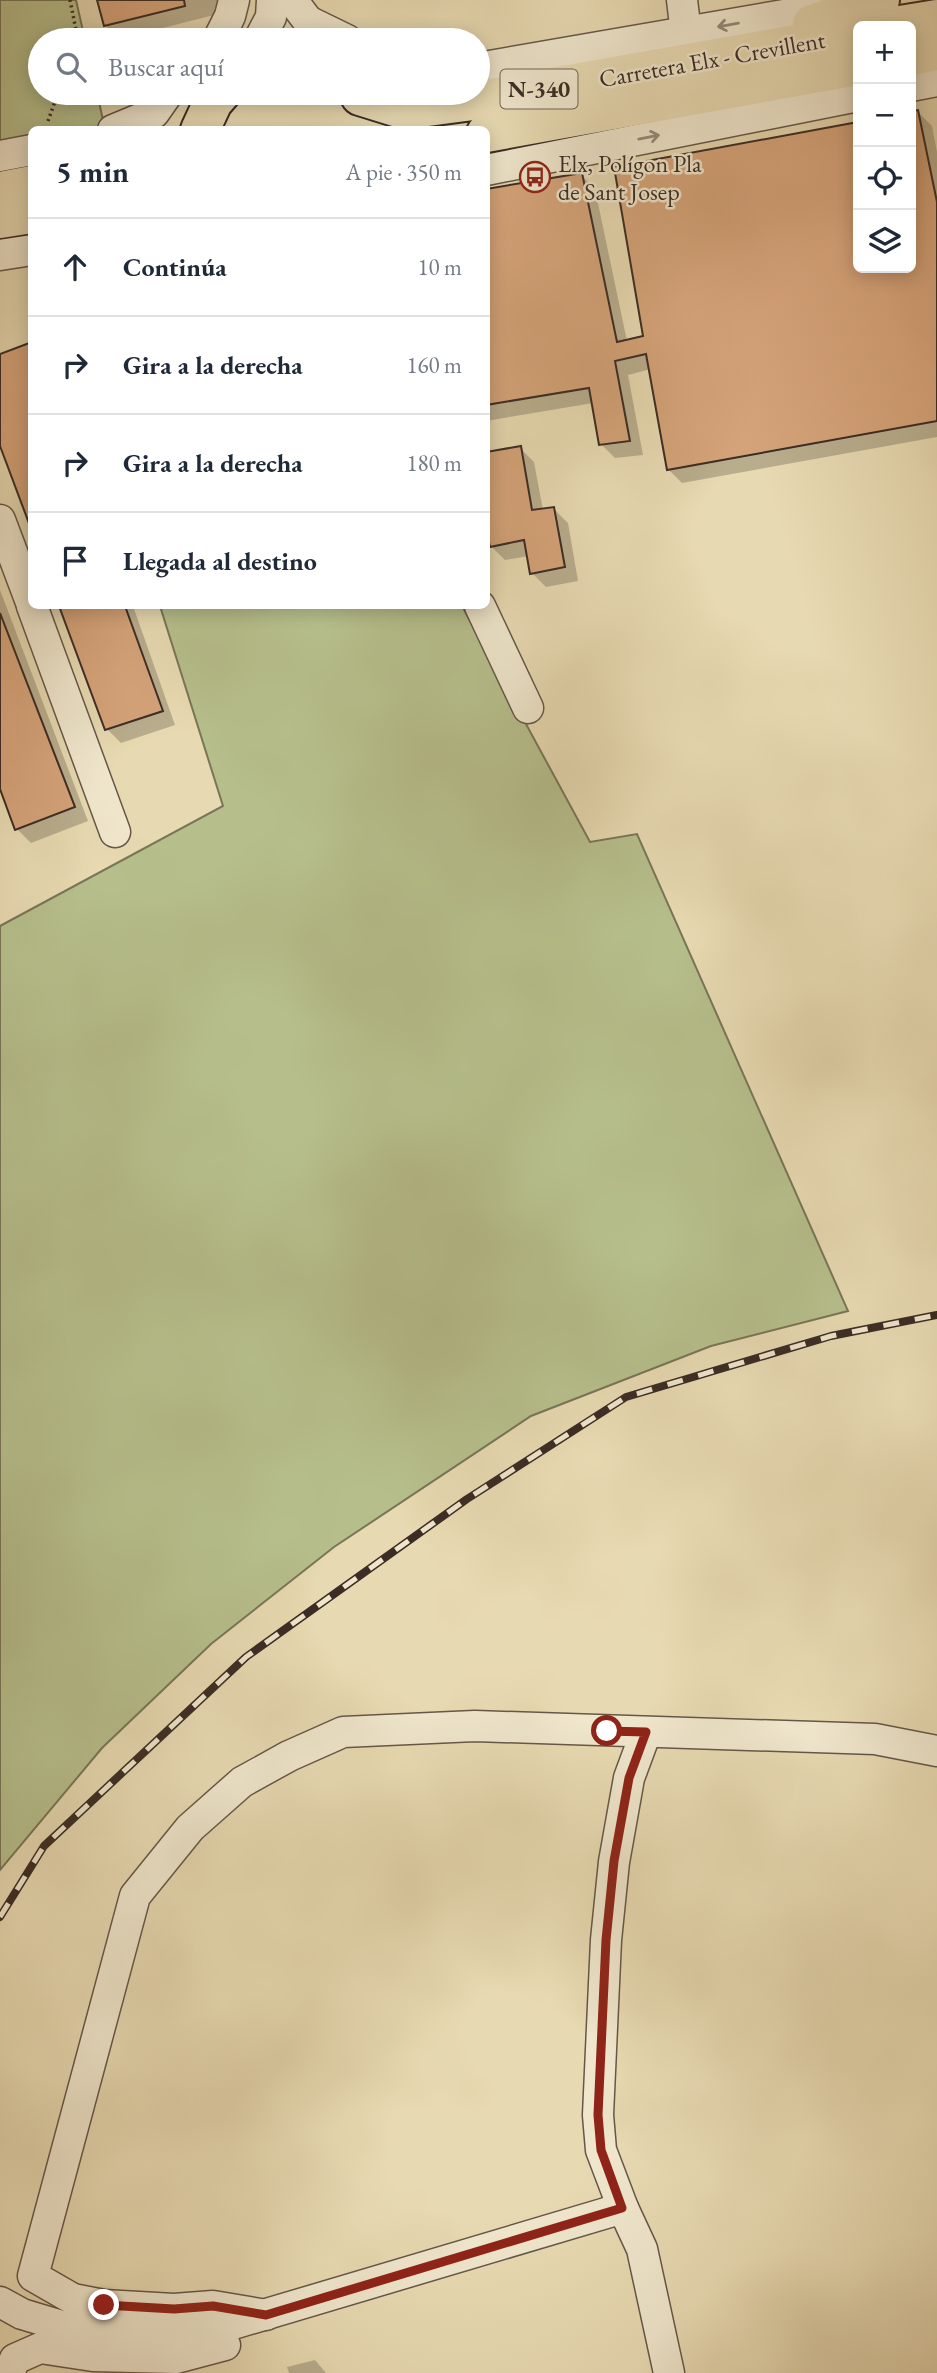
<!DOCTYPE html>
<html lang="es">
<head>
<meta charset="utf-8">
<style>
	body { margin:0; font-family:"EB Garamond",serif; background:#f2f2f3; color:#1f2937 }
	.controls { position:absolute; right:21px; top:21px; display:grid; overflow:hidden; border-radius:10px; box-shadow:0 4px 18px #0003 }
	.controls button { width:63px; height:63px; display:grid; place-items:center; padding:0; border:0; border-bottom:2px solid #e0e1e3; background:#fff; color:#1f2937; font:35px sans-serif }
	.stop { position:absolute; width:21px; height:21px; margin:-16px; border:5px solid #8f2418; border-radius:50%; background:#fff }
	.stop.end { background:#8f2418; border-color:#fff; box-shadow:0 2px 7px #0008 }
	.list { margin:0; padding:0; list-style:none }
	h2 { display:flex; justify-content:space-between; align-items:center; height:91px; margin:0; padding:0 28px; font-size:30px }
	h2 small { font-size:23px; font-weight:400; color:#747a83 }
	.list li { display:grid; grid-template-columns:46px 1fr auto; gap:21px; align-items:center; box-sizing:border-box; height:98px; padding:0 28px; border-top:2px solid #e0e1e3 }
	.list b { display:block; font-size:26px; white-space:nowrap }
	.list em { font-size:23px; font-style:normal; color:#747a83 }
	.icon { flex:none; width:38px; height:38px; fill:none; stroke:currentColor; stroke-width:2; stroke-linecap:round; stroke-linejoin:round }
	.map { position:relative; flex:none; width:937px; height:2373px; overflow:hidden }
	.search { position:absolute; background:#fff; box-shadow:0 4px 18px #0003; left:28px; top:28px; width:462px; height:77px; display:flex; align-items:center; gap:18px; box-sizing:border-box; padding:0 24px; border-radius:38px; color:#747a83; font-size:26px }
	.panel { position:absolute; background:#fff; box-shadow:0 4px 18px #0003; left:28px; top:126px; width:462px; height:483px; border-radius:10px }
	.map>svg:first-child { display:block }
</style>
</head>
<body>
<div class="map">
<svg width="937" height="2373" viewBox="0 0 937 2373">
	<rect width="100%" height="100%" fill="#e7d9b1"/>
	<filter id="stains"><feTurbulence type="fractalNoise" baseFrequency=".00286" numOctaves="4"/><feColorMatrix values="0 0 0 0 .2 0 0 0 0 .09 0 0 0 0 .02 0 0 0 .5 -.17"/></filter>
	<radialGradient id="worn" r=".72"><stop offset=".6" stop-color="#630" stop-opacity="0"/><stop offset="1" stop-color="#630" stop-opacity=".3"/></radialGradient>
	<g fill="#b6bf8c" stroke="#787658" stroke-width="2">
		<polygon points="0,0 76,0 85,40 40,40 40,93 97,93 105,129 32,130 31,146 0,148"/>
		<polygon points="160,606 462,606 590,842 637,834 848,1311 711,1346 531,1416 334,1547 211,1644 102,1748 0,1870 0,926 223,806"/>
	</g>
	<g fill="#0003">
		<polygon points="99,0 233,0 230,11 119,39 105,25"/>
		<polygon points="918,112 932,126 937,152 937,437 682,483 668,469 651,369 628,375 643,455 615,458 601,444 593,403 486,421 486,191 581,175 595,189 627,341 645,338 616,168 858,123 858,268 911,268 911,114"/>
		<polygon points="520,448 534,462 543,510 554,509 568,523 578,581 546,587 532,573 529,556 505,560 491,546"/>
		<polygon points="0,590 88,821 31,843 17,829 0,784"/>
		<polygon points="61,606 133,606 175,725 121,743 107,729"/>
		<polygon points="315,2360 326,2373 289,2373 287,2367"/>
	</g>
	<g fill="#d5a379" stroke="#3b2c25" stroke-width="2">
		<polygon points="97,0 184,0 185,6 104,26"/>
		<polygon points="918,110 937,202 937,421 667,470 646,354 615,361 630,441 599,445 589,388 486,405 486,189 582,173 617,342 643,336 614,167 858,122 858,268 911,268 911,111"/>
		<polygon points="32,342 32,526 30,526 0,446 0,354"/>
		<polygon points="521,446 532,510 554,507 565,567 530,574 524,540 490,547 486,529 486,452"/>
		<polygon points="59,606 125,606 163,711 105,730"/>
		<polygon points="0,613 75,807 15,830 0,789"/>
	</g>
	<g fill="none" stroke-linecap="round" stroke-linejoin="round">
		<g stroke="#665748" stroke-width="33">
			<g id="minor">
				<polyline points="292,0 308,21 316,40"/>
				<polyline points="682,0 686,33"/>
				<polyline points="308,21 347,40"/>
				<polyline points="218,40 230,16 234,0"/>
				<polyline points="259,40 271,17 272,0"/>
				<polyline points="478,68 836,6"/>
				<polyline points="911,86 937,81"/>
				<polyline points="113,130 154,113 168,93"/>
				<polyline points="0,156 32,150"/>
				<polyline points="486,170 858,96"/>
				<polyline points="0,255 32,250"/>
				<polyline points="0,520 32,605"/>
				<polyline points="32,606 115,832"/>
				<polyline points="480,606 528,708"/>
				<polyline points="646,1732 629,1778 614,1862 606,1940 598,2115 601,2150 623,2208 642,2249 669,2373"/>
				<polyline points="0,2302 22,2314 62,2326 111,2332 196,2335 623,2208"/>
				<polyline points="266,2315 213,2306 174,2309 104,2305 73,2299 33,2276 135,1896 190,1828 242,1782 289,1756 343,1732 475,1726 875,1739 937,1751"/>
				<polyline points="9,2373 15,2359 40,2348 93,2356 176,2358 225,2345"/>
			</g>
		</g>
		<g stroke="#3b2c25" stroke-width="42">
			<g id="highway">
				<polyline points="812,24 880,0"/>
				<polyline points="894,26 937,19"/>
				<polyline points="911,56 937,51"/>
				<polyline points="360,96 405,110 473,101 858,33"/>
				<polyline points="200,130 213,102 221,93"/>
				<polyline points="486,133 858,66"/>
				<polyline points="0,191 32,185"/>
				<polyline points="0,219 32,214"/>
			</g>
		</g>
		<g stroke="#3b2c25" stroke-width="3.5" stroke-dasharray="2 3.5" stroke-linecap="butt">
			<polyline points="70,0 78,40"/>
			<polyline points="48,121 58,93"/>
		</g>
		<use href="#minor" stroke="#efe6cc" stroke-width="30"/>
		<use href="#highway" stroke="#e7d9b1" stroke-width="38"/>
		<g stroke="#3b2c25" stroke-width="8">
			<polyline id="rail" points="0,1917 44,1846 246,1657 467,1499 626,1397 831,1336 937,1315"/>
		</g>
		<use href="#rail" stroke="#efe6cc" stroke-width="5" stroke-dasharray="16" stroke-linecap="butt"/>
	</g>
	<defs><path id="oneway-shaft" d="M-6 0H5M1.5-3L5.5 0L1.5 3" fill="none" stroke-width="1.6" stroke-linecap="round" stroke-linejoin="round" transform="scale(1.75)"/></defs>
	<g stroke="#958978">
		<use href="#oneway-shaft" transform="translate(728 25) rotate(170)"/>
		<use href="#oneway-shaft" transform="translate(649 137) rotate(-11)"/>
	</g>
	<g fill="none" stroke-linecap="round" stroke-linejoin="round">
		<polyline stroke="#8f2418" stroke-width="9" points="104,2305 174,2309 213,2306 266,2315 622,2208 601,2150 598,2115 606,1940 614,1861 629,1778 646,1732 607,1731"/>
	</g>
	<defs>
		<g id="bus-ring" transform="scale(1.575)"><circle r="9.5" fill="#efe6cc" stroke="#8f2418" stroke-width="1.5"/><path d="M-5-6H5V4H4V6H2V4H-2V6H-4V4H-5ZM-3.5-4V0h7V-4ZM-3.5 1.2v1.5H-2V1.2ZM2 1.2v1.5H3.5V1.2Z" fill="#8f2418"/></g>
	</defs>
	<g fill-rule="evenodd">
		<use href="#bus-ring" x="535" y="177"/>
	</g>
	<g text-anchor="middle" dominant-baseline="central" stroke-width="5" stroke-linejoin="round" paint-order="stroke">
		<rect fill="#efe6cc" stroke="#716457" stroke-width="2" x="500.5" y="69.5" width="77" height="39" rx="5"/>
		<g font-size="23" font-weight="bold" fill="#3b2c25">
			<text x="539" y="89">N-340</text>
		</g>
		<g font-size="24" fill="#3b2c25" stroke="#efe6cc">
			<text transform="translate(712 59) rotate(-10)">Carretera Elx - Crevillent</text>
		</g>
		<g font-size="24" fill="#3b2c25" stroke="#efe6cc" text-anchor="start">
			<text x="558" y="163">Elx, Polígon Pla<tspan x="558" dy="28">de Sant Josep</tspan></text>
		</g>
	</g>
	<rect width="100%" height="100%" filter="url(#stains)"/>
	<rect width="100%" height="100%" fill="url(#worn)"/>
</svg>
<div class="controls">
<button>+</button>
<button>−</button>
<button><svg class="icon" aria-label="locate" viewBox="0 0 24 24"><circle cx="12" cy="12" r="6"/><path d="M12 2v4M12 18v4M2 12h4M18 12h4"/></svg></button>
<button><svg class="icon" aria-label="layers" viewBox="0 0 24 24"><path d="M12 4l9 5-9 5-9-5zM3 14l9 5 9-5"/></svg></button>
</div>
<div class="stop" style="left:607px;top:1731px"></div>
<div class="stop end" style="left:104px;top:2305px"></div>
<div class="search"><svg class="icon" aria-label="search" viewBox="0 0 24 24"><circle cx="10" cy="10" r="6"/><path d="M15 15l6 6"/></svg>Buscar aquí</div>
<section class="panel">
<h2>5 min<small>A pie · 350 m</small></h2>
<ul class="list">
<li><svg class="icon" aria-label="ahead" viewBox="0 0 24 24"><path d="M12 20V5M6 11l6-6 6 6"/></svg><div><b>Continúa</b></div><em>10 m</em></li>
<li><svg class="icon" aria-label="right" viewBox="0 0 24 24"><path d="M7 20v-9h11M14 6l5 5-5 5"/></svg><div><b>Gira a la derecha</b></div><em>160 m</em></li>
<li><svg class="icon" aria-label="right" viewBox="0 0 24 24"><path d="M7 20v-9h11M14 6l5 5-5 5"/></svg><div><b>Gira a la derecha</b></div><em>180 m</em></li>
<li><svg class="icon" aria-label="arrive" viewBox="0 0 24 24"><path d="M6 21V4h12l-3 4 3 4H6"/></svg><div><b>Llegada al destino</b></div></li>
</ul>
</section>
</div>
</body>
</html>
